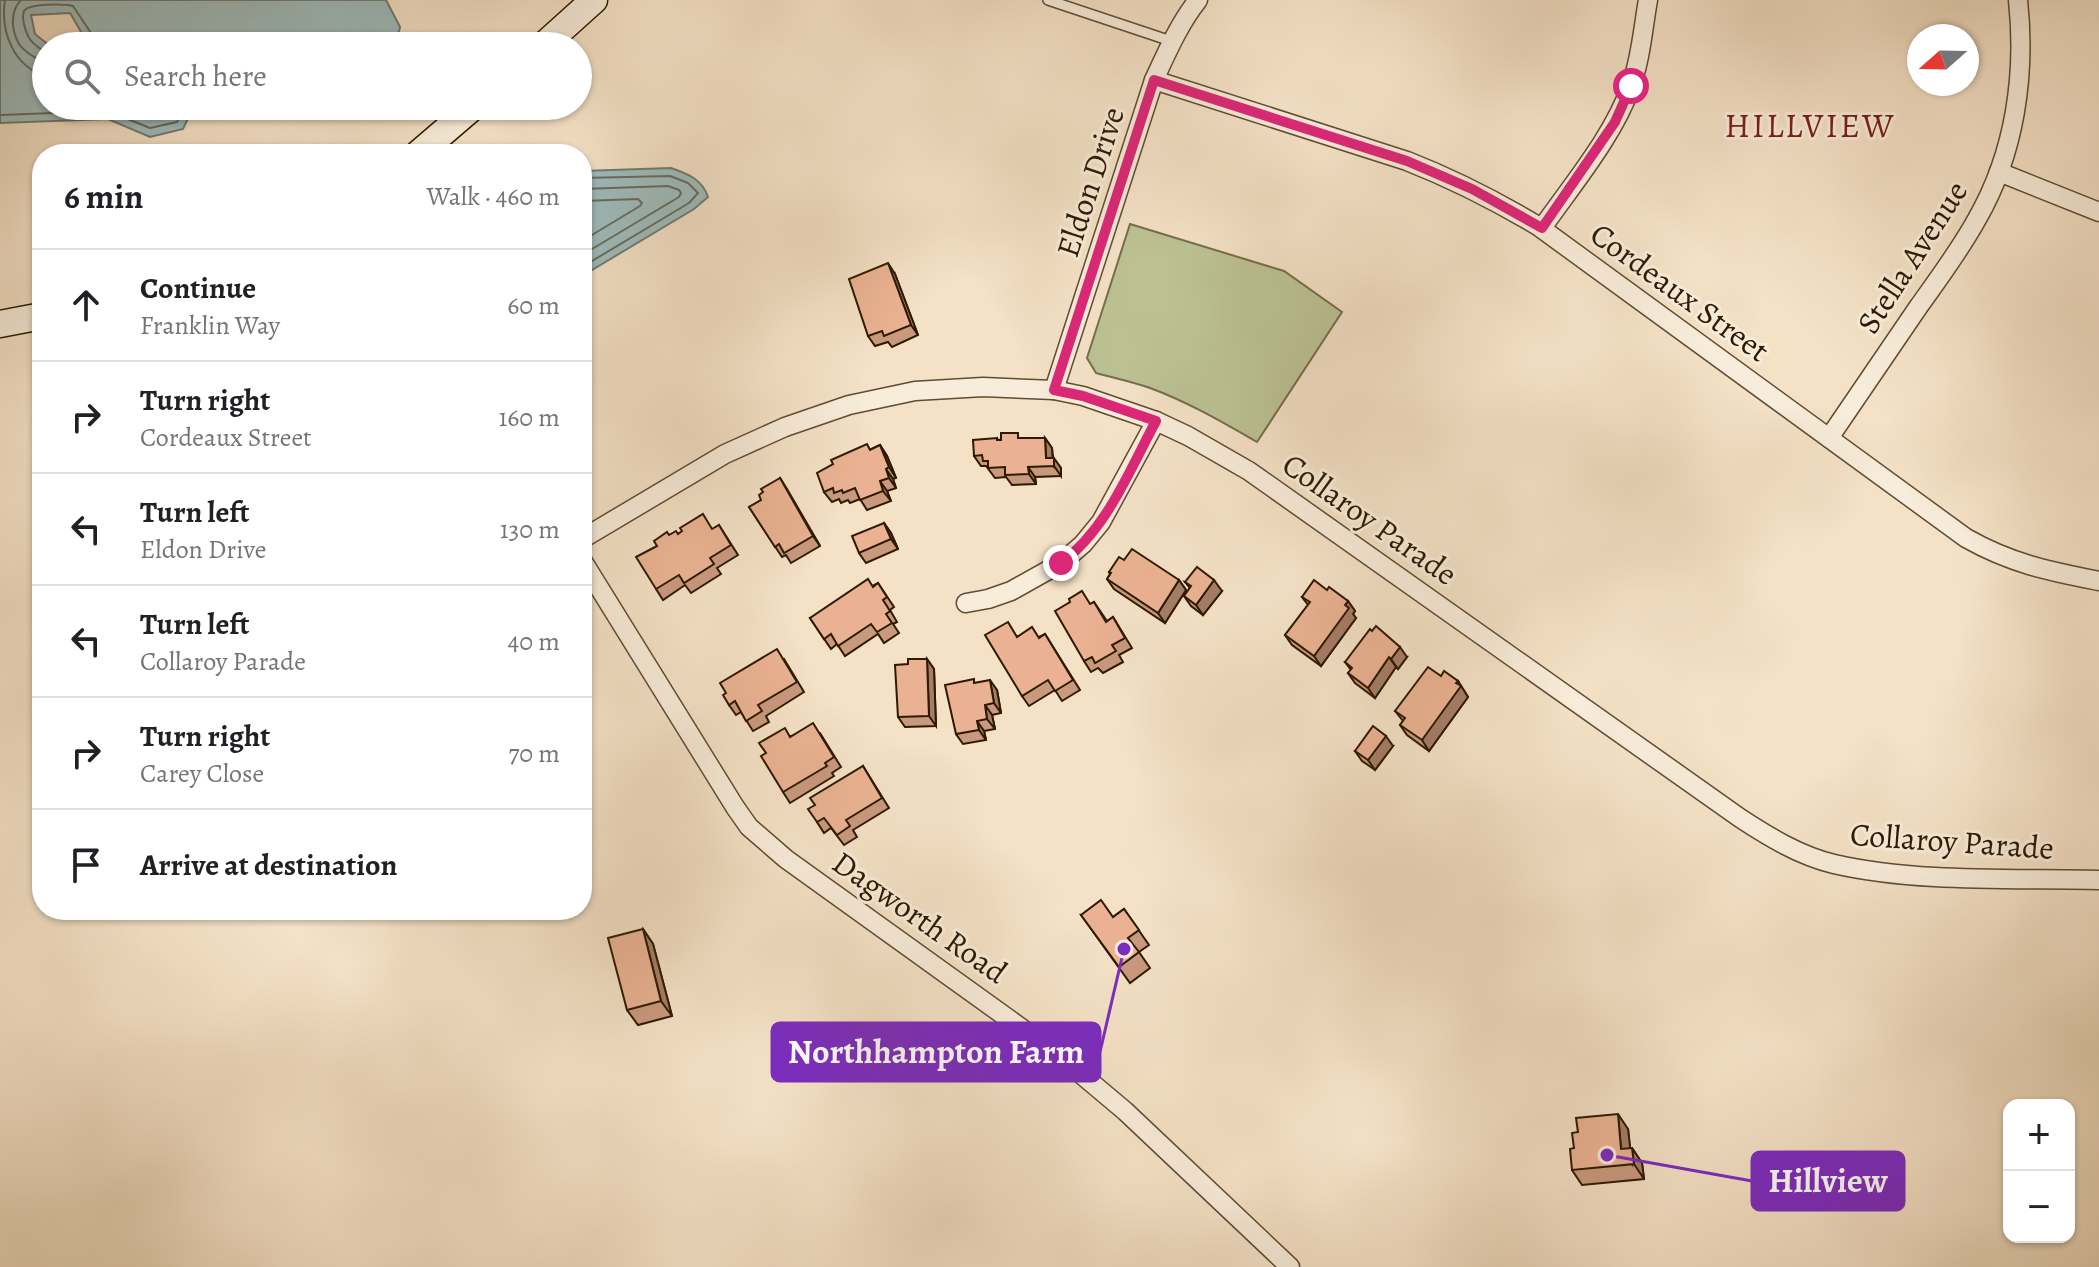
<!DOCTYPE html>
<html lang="en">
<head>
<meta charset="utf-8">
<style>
	body { margin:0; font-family:Alegreya,serif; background:#f2f2f2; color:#202124 }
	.controls { position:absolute; right:24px; bottom:24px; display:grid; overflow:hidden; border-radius:16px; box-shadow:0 2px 6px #0004 }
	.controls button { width:72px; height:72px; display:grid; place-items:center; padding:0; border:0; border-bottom:2px solid #e0e0e0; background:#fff; color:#202124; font:40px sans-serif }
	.compass { position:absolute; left:1907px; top:24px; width:72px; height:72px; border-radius:50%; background:#fff; box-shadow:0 2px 6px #0004; rotate:250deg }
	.stop { position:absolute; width:24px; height:24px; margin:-18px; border:6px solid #db2777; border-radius:50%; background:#fff }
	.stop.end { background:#db2777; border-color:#fff; box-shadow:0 2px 8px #0008 }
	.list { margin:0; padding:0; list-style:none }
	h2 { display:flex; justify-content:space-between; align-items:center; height:104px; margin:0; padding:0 32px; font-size:34px }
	h2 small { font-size:26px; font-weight:400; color:#757577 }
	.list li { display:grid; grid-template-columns:52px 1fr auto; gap:24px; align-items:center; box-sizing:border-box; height:112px; padding:0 32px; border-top:2px solid #e0e0e0 }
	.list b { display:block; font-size:30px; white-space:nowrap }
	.list p { margin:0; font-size:26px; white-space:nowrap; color:#757577 }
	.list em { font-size:26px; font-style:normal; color:#757577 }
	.icon { flex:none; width:44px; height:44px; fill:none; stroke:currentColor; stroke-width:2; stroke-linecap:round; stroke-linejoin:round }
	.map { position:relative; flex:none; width:2099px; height:1267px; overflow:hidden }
	.search { position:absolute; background:#fff; box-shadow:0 2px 6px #0004; left:32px; top:32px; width:560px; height:88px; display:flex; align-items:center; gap:20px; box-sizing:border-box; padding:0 28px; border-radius:44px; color:#757577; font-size:30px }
	.panel { position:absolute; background:#fff; box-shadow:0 2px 6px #0004; left:32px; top:144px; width:560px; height:776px; border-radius:32px }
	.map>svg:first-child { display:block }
</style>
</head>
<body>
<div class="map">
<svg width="2099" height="1267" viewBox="0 0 2099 1267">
	<rect width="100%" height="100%" fill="#f4e1c6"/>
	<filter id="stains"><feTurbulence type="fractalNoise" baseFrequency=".0025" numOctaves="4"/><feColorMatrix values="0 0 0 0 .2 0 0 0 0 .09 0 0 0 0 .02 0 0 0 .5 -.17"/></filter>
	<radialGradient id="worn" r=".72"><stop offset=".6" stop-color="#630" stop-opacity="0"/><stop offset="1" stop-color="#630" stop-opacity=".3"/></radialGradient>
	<path fill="#bcc294" stroke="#746e4a" stroke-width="2" d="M1130,224L1284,271L1342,312L1257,442C1222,422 1188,402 1150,388C1133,382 1114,378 1096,373L1087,358Z"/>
	<g fill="#9ebcbd" stroke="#717b72" stroke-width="2">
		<polygon points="0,0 386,0 400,27 396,46 93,46 87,42 70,13 31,15 35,34 50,46 46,46 46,106 194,106 183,129 150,137 108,119 0,123"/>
		<polygon points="202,106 311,106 268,118 223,116"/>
		<path d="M671,168C688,174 702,179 708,197L694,209L582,276V171Z"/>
	</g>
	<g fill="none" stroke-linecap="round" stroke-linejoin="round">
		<g stroke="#666b5f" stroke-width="2">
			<path d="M5,0C0,32 14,67 46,76"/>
			<path d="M21,0C10,11 11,30 19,44C24,52 37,59 46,63"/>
			<path d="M46,53C32,43 28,41 24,24C23,19 22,16 24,11C29,3 64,4 73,6L95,39L96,46"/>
			<polyline points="0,115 108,111 150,128 177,122 185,106"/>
			<polyline points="582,178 670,176 688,183 698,193 689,203 582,267"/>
			<polyline points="582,189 668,186 679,190 681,193 679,197 582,255"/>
			<polyline points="582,201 638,199 642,203 640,206 582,241"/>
		</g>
		<g stroke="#5f4c32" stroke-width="12">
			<polyline id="lane" points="1048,0 1171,41"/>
		</g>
		<g stroke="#5f4c32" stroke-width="21">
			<g id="street">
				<path d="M1154,80L1407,161C1453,179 1496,201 1538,226L1966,538C2012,564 2049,571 2099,581"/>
				<polyline points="1999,172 2099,212"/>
				<path d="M1542,228C1572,185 1614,135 1631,86C1641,58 1643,28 1648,0"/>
				<path d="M1054,390L1154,80C1167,52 1179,24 1198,0"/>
				<path d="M1829,438C1859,394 1889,350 1919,306C1939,278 1960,250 1977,219C2015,153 2026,75 2018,0"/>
				<path d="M582,539L725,454L785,427L849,405L915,391L983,387L1054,390L1083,396L1156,421L1188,436L1249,471L1740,818C1769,837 1800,856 1834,864C1916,883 2015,878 2099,880"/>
				<polyline points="582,560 735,807 749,827 786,859 1056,1053 1125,1111 1290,1267"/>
				<polyline points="966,603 988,599 1011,591 1061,563 1083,544 1101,522 1156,421"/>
			</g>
		</g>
		<g stroke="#2d1a01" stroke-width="29">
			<g id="secondary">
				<polyline points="543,46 594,0"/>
				<polyline points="418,154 474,106"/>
				<polyline points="0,324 42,316"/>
			</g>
		</g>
		<use href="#lane" stroke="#f8ecda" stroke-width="9"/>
		<use href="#street" stroke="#f8ecda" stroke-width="18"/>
		<use href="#secondary" stroke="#f8ecda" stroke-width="26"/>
	</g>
	<g fill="#c9997e" stroke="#2d1a01" stroke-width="2">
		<polygon points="895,274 918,335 892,347 888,342 875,346 868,336"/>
		<polygon points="997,438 998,440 1021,438 1045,438 1052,448 1053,458 1061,468 1061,476 1035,477 1036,484 1012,485 1006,477 995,478 986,466 981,466 974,456"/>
		<polygon points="880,445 887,456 896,478 893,479 896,488 887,491 891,501 867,510 860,499 850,503 848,500 841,503 839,499 832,502 824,492 871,449"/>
		<polygon points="780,478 820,546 791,563 786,555 782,557 749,507 761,500"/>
		<polygon points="884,523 891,533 898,549 866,563 859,553"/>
		<polygon points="719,525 738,555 717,568 721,574 691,593 685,585 663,600 656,589 657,546 669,535 713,529"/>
		<polygon points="1124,560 1179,580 1186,590 1165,623 1114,589 1107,579 1110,574 1109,572"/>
		<polygon points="1185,582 1222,591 1203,615 1191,606 1184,596 1190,588"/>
		<polygon points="878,583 894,607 890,610 897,622 893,624 899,633 884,643 878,634 845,656 837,644 831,649 810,618"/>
		<polygon points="1327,590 1348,601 1355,611 1353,614 1356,618 1321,666 1292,645 1285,635 1308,605 1302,597"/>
		<polygon points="1094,602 1107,621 1113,617 1132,648 1119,655 1123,662 1103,673 1098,668 1091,672 1084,661 1091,604"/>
		<polygon points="1045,634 1080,690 1062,701 1055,690 1029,706 1022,696 1017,636 1039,637"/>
		<polygon points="1407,657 1398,669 1396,667 1375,698 1355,683 1348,673 1351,670 1345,662"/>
		<polygon points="784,659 804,692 766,716 769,722 753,731 741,712 736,715 729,705"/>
		<polygon points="927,659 934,669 936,726 905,727 898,717"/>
		<polygon points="1441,676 1458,681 1468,697 1429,751 1407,735 1400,725 1403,721 1395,711"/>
		<polygon points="976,683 997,690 1001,713 992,715 995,729 984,731 986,740 963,744 956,734"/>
		<polygon points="820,733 841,767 832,773 834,776 790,803 783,792 791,736"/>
		<polygon points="1393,746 1375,770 1362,761 1355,751"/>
		<polygon points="863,766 889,808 853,830 857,837 844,845 831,828 824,833 817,822"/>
		<polygon points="1124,909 1149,945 1139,952 1150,968 1130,983 1081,915 1113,917"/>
		<polygon points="643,929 653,944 672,1016 638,1025 627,1010"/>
		<polygon points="1628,1129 1630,1148 1632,1148 1642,1163 1644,1179 1582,1185 1572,1170 1574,1148"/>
	</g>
	<g fill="#a47d66" stroke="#2d1a01" stroke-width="2">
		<polygon points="888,263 895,274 918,335 911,325"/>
		<polygon points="1045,438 1052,448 1053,466 1046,458"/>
		<polygon points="880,445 887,456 896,478 889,467"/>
		<polygon points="1054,458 1061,468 1061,476 1054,466"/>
		<polygon points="1028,467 1035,477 1036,484 1029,474"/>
		<polygon points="886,469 893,479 896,488 889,478"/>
		<polygon points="780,478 787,489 820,546 813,536"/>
		<polygon points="880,481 887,491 891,501 883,491"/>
		<polygon points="884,523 891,533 898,549 891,539"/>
		<polygon points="1179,580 1186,590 1165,623 1158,613"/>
		<polygon points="1214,580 1222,591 1203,615 1196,605"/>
		<polygon points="1348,601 1355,611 1353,614 1356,618 1321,666 1314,656"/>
		<polygon points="1400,647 1407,657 1398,669 1391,659"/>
		<polygon points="1389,657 1396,667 1375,698 1368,688"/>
		<polygon points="927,659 934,669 936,726 929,716"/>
		<polygon points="990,680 997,690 1001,713 994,703"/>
		<polygon points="1458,681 1468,697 1429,751 1422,740"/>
		<polygon points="985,705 992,715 995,729 987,719"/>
		<polygon points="977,721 984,731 986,740 979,730"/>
		<polygon points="1386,736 1393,746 1375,770 1368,760"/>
		<polygon points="643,929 653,944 672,1016 661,1001"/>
		<polygon points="1618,1114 1628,1129 1632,1164 1621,1149"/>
		<polygon points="1632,1148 1642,1163 1644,1179 1634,1164"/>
	</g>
	<g fill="#eab292" stroke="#2d1a01" stroke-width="2">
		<polygon points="888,263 911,325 884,336 882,331 868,336 849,279"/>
		<polygon points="1001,433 1018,433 1018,438 1045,438 1046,458 1054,458 1054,466 1028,467 1029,474 1005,475 1005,467 988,468 988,461 983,461 982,455 974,456 973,440 997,438 997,440 1001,440"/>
		<polygon points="867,444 870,450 880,445 889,467 886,469 889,478 880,481 883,491 860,500 855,488 843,493 842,490 834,493 833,488 824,492 817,473 833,464 831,460"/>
		<polygon points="780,478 813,536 784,553 779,544 775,547 749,507 761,500 759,495 763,492 761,489"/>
		<polygon points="703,514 712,529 719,525 731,545 710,558 714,564 684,583 679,575 656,589 636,557 657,546 654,541 667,532 669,535 676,531 678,534 682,531 680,528"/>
		<polygon points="884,523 891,539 859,553 852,536"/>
		<polygon points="1132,549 1179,580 1158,613 1107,579 1111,573 1109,572 1119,557 1124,560"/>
		<polygon points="1197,567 1214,580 1196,605 1184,596 1191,586 1185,582"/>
		<polygon points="868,579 873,587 878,583 887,597 883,600 890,611 886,614 892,623 877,632 871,624 838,646 831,634 824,639 810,618"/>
		<polygon points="1314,580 1327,590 1329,587 1348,601 1345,605 1349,608 1314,656 1285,635 1310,602 1302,597"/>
		<polygon points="1082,591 1090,604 1094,602 1106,622 1113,617 1125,638 1112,645 1116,651 1095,663 1092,657 1084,661 1055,611 1070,602 1069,599"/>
		<polygon points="1008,622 1017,637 1032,627 1039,638 1045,634 1073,680 1055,691 1048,680 1022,696 985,635"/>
		<polygon points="1376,626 1400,647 1391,659 1389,657 1368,688 1348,673 1352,668 1345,662 1370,629 1372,631"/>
		<polygon points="777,649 797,682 758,705 762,711 746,721 735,701 729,705 723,695 726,693 720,683"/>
		<polygon points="908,659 927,659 929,716 898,717 895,665 908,664"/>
		<polygon points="1428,667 1441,676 1444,671 1458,681 1456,683 1461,686 1422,740 1400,725 1405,718 1395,711"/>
		<polygon points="974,679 974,683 990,680 994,703 985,705 987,719 977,721 979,730 956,734 945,685"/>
		<polygon points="813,723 834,757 825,763 827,766 783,792 761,756 766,753 759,743 785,728 790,737"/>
		<polygon points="1373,726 1386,736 1368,760 1355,751"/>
		<polygon points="863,766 882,798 846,820 850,826 837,835 824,818 817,822 808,809 815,805 810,798"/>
		<polygon points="1101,900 1113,917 1124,909 1139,930 1128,938 1139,952 1119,967 1081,915"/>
		<polygon points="643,929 661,1001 627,1010 608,938"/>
		<polygon points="1618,1114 1621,1149 1632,1148 1634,1164 1572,1170 1570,1149 1574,1148 1572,1133 1578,1132 1576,1118"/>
	</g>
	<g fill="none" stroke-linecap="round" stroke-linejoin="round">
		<path stroke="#db2777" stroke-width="10" d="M1061,563C1107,529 1129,471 1156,421L1083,396L1054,390L1154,80L1407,161L1472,189L1542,228L1615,122L1631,86"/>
	</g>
	<g text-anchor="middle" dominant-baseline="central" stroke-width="6" stroke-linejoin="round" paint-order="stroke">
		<g font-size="32" fill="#2d1a01" stroke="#f8ecda">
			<text transform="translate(1090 182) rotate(-72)">Eldon Drive</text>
			<text transform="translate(1912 257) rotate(-57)">Stella Avenue</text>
			<text transform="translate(1680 292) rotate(36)">Cordeaux Street</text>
			<text transform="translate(1370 519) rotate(35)">Collaroy Parade</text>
			<text transform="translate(1952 841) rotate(4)">Collaroy Parade</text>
			<text transform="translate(920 917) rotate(35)">Dagworth Road</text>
		</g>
		<g font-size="34" letter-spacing="2" fill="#7a1f14" stroke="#f8ecda">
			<text x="1810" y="125">HILLVIEW</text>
		</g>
	</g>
	<path fill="none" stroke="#7b2cbf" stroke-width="3" d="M1124 949L1100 1052M1607 1155L1752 1181"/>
	<g fill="#7b2cbf" stroke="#f8ecda" stroke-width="3">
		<circle cx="1124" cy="949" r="8"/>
		<circle cx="1607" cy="1155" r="8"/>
	</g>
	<g fill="#7b2cbf" stroke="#7b2cbf" stroke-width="3">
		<rect x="772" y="1023" width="328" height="58" rx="8"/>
		<rect x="1752" y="1152" width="152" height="58" rx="8"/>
	</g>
	<g font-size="34" text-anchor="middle" font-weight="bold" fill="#fff">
		<text x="936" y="1063">Northhampton Farm</text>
		<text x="1828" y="1192">Hillview</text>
	</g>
	<rect width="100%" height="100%" filter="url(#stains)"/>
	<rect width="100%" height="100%" fill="url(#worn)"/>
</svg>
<div class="controls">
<button>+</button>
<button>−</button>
</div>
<svg class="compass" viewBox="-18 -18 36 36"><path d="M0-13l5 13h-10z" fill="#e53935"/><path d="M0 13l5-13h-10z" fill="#757577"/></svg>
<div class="stop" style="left:1631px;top:86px"></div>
<div class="stop end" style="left:1061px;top:563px"></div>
<div class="search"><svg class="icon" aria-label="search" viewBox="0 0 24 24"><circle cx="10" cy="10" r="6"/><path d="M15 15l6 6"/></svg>Search here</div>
<section class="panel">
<h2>6 min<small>Walk · 460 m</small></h2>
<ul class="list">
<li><svg class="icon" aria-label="ahead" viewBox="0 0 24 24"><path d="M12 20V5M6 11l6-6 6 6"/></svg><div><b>Continue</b><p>Franklin Way</p></div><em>60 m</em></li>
<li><svg class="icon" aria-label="right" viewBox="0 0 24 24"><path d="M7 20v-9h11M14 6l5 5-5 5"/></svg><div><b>Turn right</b><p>Cordeaux Street</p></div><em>160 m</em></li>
<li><svg class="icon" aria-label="left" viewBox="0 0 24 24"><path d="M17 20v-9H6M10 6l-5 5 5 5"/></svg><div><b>Turn left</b><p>Eldon Drive</p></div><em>130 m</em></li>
<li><svg class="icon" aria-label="left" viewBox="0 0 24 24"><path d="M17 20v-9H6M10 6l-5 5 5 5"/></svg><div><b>Turn left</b><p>Collaroy Parade</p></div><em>40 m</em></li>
<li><svg class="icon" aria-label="right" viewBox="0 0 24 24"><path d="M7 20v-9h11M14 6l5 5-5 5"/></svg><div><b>Turn right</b><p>Carey Close</p></div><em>70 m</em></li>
<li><svg class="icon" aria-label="arrive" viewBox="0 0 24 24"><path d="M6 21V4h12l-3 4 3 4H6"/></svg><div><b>Arrive at destination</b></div></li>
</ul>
</section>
</div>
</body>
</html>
